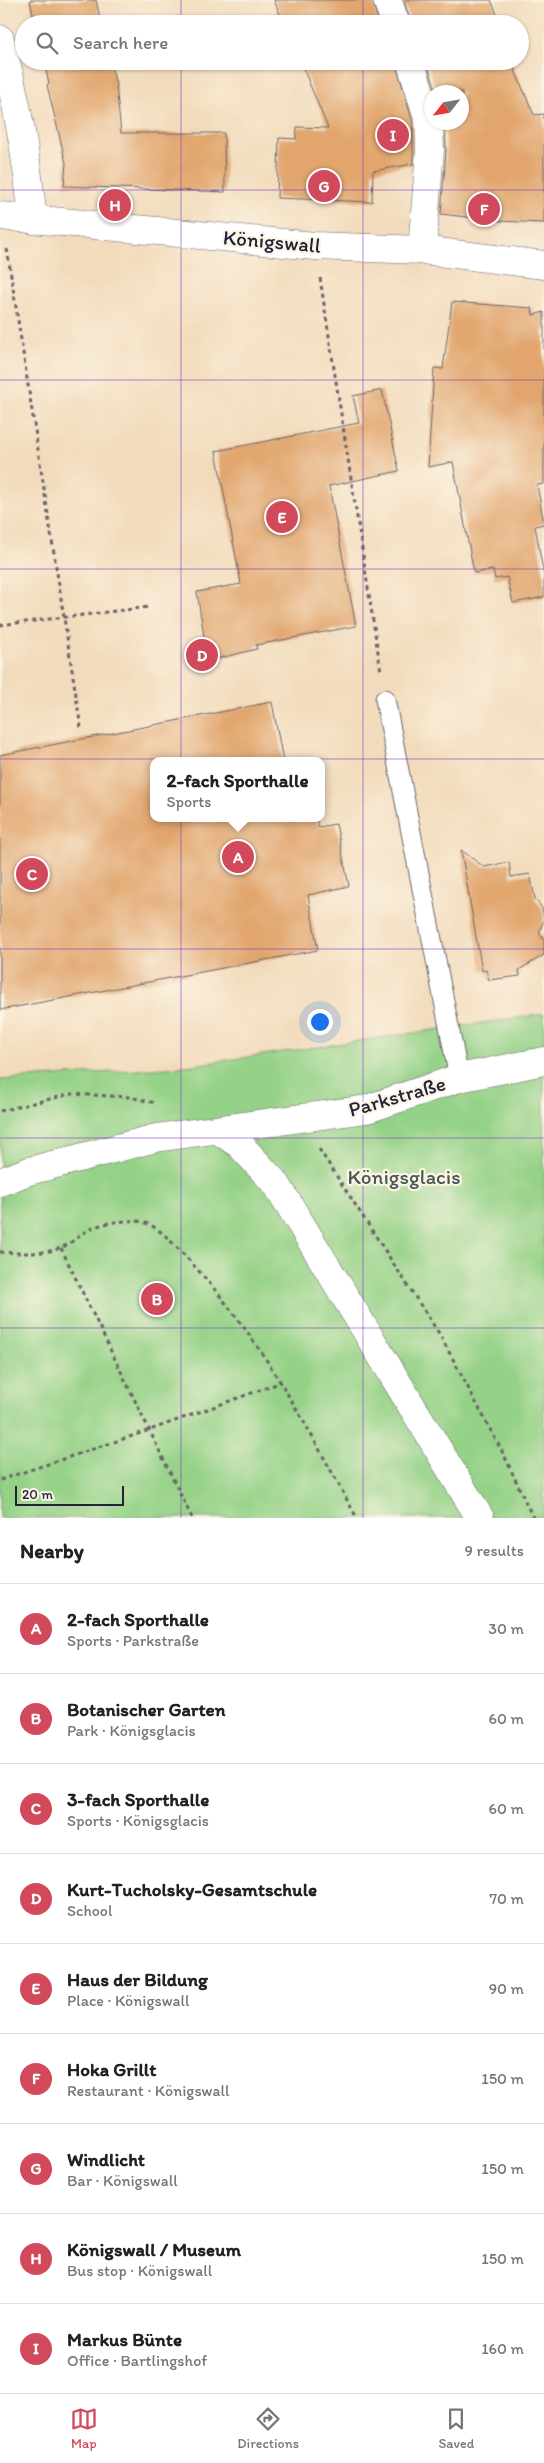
<!DOCTYPE html>
<html lang="en">
<head>
<meta charset="utf-8">
<style>
	body { margin:0; font-family:Itim,sans-serif; background:#f6f6f6; color:#222 }
	.compass { position:absolute; left:424px; top:85px; width:45px; height:45px; border-radius:50%; background:#fff; box-shadow:0 1px 4px #0004; rotate:239deg }
	.scale { position:absolute; left:15px; bottom:12px; width:109px; box-sizing:border-box; padding-left:5px; border:2px solid #22223b; border-top:0; font-size:14px; line-height:18px; white-space:nowrap; color:#22223b; -webkit-text-stroke:4px #fcf5e5; paint-order:stroke }
	.you { position:absolute; left:319px; top:1021px; width:18px; height:18px; margin:-12px; border:4px solid #fff; border-radius:50%; background:#1a73e8; box-shadow:0 0 0 8px #1a73e833 }
	.badge { display:grid; place-items:center; width:32px; height:32px; border-radius:50%; background:#d1495b; color:#fff; font-size:16px; font-weight:700 }
	.pin { position:absolute; translate:-50% -50%; border:2px solid #fff; box-shadow:0 1px 5px #0006 }
	.popup { position:absolute; left:150px; top:757px; width:175px; height:65px; box-sizing:border-box; display:grid; place-content:center; border-radius:10px; background:#fff; filter:drop-shadow(0 1px 4px #0005); font-size:16px; white-space:nowrap; color:#767676 }
	.popup b { font-size:19px; color:#222 }
	.popup::after { content:''; position:absolute; left:50%; top:100%; margin-left:-10px; border:10px solid transparent; border-top-color:#fff }
	.list { margin:0; padding:0; list-style:none }
	h2 { display:flex; justify-content:space-between; align-items:center; height:65px; margin:0; padding:0 20px; font-size:21px }
	h2 small { font-size:16px; font-weight:400; color:#767676 }
	.list li { display:grid; grid-template-columns:32px 1fr auto; gap:15px; align-items:center; box-sizing:border-box; height:90px; padding:0 20px; border-top:1px solid #e0e0e0 }
	.list b { display:block; font-size:19px; white-space:nowrap }
	.list p { margin:0; font-size:16px; white-space:nowrap; color:#767676 }
	.list em { font-size:16px; font-style:normal; color:#767676 }
	.icon { flex:none; width:28px; height:28px; fill:none; stroke:currentColor; stroke-width:2; stroke-linecap:round; stroke-linejoin:round }
	.map { position:relative; flex:none; width:544px; height:1518px; overflow:hidden }
	.search { position:absolute; background:#fff; box-shadow:0 1px 4px #0004; left:15px; right:15px; top:15px; height:55px; display:flex; align-items:center; gap:12px; box-sizing:border-box; padding:0 18px; border-radius:28px; color:#767676; font-size:19px }
	.sheet { height:875px; background:#fff }
	nav { display:flex; justify-content:space-around; align-items:center; box-sizing:border-box; height:70px; border-top:1px solid #e0e0e0; background:#fff; font-size:14px; color:#767676 }
	nav a { display:grid; justify-items:center; gap:2px }
	nav .on { color:#d1495b }
	.map>svg:first-child { display:block }
</style>
</head>
<body>
<div class="map">
<svg width="544" height="1518" viewBox="0 0 544 1518">
	<rect width="100%" height="100%" fill="#fcf5e5"/>
	<filter id="ink" filterUnits="userSpaceOnUse"><feTurbulence type="fractalNoise" baseFrequency=".02" numOctaves="2"/><feDisplacementMap in="SourceGraphic" scale="10" xChannelSelector="R" yChannelSelector="G"/><feConvolveMatrix kernelMatrix="1 2 1 2 8 2 1 2 1" color-interpolation-filters="sRGB"/></filter>
	<filter id="wash" filterUnits="userSpaceOnUse"><feTurbulence type="fractalNoise" baseFrequency=".0096" numOctaves="4" result="noise"/><feDisplacementMap in="SourceGraphic" scale="20" xChannelSelector="R" yChannelSelector="G"/><feGaussianBlur stdDeviation="1.12" result="paint"/><feColorMatrix in="noise" values="0 0 0 0 0 0 0 0 0 0 0 0 0 0 0 0 0 1.4 0 .05"/><feComposite in="paint" operator="in"/></filter>
	<g filter="url(#wash)">
		<rect width="100%" height="100%" fill="#f2dbbc"/>
		<polygon fill="#95d287" stroke="#5c7a61" points="544,1014 544,1518 0,1518 0,1080 179,1067"/>
		<g id="blocks">
			<g fill="#e1a56d">
				<polygon points="30,0 96,0 101,24 35,24"/>
				<polygon points="274,0 372,0 379,24 284,24"/>
				<polygon points="404,0 491,0 501,24 411,24"/>
				<polygon points="44,61 110,61 116,85 121,133 224,133 225,192 64,186 66,163 47,85 49,84"/>
				<polygon points="300,61 395,61 413,123 413,164 373,171 372,202 277,198 279,138 296,139 297,127 328,128"/>
				<polygon points="426,61 511,61 534,115 544,114 544,223 499,221 441,214 446,151 445,122 462,122 462,92 437,92"/>
				<polygon points="452,302 532,308 533,315 544,312 544,484 537,485 544,524 535,526 544,576 544,597 513,603 507,577 495,579 493,570 474,573 453,462 428,467 434,368 443,369"/>
				<polygon points="382,390 399,471 329,486 356,626 256,645 257,649 208,661 197,592 241,584 216,451 359,423 353,396"/>
				<polygon points="272,702 283,761 154,761 154,818 316,818 318,827 336,824 349,886 308,895 318,950 0,1010 0,755"/>
				<polygon points="461,850 484,867 509,862 511,877 530,874 535,899 542,908 544,919 539,933 544,940 544,955 519,970 520,976 489,980 486,970 482,971"/>
			</g>
		</g>
	</g>
	<g filter="url(#ink)">
		<use href="#blocks" fill-opacity="0" stroke="#6b6368" stroke-width="1"/>
		<g fill="none" stroke-linecap="round" stroke-linejoin="round">
			<g stroke="#6b6368" stroke-width="21">
				<polyline id="service" points="385,699 459,1078"/>
			</g>
			<g stroke="#6b6368" stroke-width="29">
				<g id="minor">
					<polyline points="387,0 396,24"/>
					<path d="M0,39C17,99 27,158 33,220"/>
					<polyline points="410,61 429,120 430,150 422,250"/>
					<polyline points="0,216 315,246 422,250 544,265"/>
					<polyline points="218,1130 240,1145 277,1185 480,1518"/>
					<polyline points="0,1182 29,1171 156,1138 367,1109 459,1078 544,1061"/>
				</g>
			</g>
			<g stroke="#6b6368" stroke-width="3" stroke-dasharray="4 4" stroke-linecap="butt">
				<polyline points="7,249 81,728"/>
				<polyline points="320,278 381,672"/>
				<polyline points="0,625 149,607"/>
				<polyline points="0,1111 71,1094 130,1097 155,1103"/>
				<polyline points="319,1149 440,1335 505,1457 533,1518"/>
				<polyline points="61,1248 192,1518"/>
				<path d="M0,1252C20,1253 41,1255 60,1248C69,1245 77,1237 85,1232C99,1223 121,1220 137,1221C157,1223 171,1242 185,1256C261,1336 304,1422 357,1518"/>
				<polyline points="0,1480 150,1430 282,1382"/>
			</g>
			<use href="#service" stroke="#fff" stroke-width="19"/>
			<use href="#minor" stroke="#fff" stroke-width="28"/>
		</g>
	</g>
	<path fill="none" stroke="#7b2cbf" stroke-width="1" stroke-opacity="0.55" d="M181,0V24M363,0V24M181,61V1518M363,61V1518M0,190H544M0,380H544M0,569H544M0,759H544M0,949H544M0,1138H544M0,1328H544"/>
	<g text-anchor="middle" dominant-baseline="central" stroke-width="4.5" stroke-linejoin="round" paint-order="stroke">
		<g font-size="21" fill="#22223b" stroke="#fcf5e5">
			<text transform="translate(272 241) rotate(5)">Königswall</text>
			<text transform="translate(397 1096) rotate(-16)">Parkstraße</text>
		</g>
		<g font-size="21" fill="#445752" stroke="#fcf5e5">
			<text x="404" y="1176">Königsglacis</text>
		</g>
	</g>
</svg>
<svg class="compass" viewBox="-18 -18 36 36"><path d="M0-13l5 13h-10z" fill="#e53935"/><path d="M0 13l5-13h-10z" fill="#767676"/></svg>
<div class="scale">20 m</div>
<div class="you"></div>
<div class="pin badge" style="left:238px;top:857px">A</div>
<div class="popup"><b>2-fach Sporthalle</b>Sports</div>
<div class="pin badge" style="left:157px;top:1299px">B</div>
<div class="pin badge" style="left:32px;top:874px">C</div>
<div class="pin badge" style="left:202px;top:655px">D</div>
<div class="pin badge" style="left:282px;top:517px">E</div>
<div class="pin badge" style="left:484px;top:209px">F</div>
<div class="pin badge" style="left:324px;top:186px">G</div>
<div class="pin badge" style="left:115px;top:205px">H</div>
<div class="pin badge" style="left:393px;top:135px">I</div>
<div class="search"><svg class="icon" aria-label="search" viewBox="0 0 24 24"><circle cx="10" cy="10" r="6"/><path d="M15 15l6 6"/></svg>Search here</div>
</div>
<section class="sheet">
<h2>Nearby<small>9 results</small></h2>
<ul class="list">
<li><span class="badge">A</span><div><b>2-fach Sporthalle</b><p>Sports · Parkstraße</p></div><em>30 m</em></li>
<li><span class="badge">B</span><div><b>Botanischer Garten</b><p>Park · Königsglacis</p></div><em>60 m</em></li>
<li><span class="badge">C</span><div><b>3-fach Sporthalle</b><p>Sports · Königsglacis</p></div><em>60 m</em></li>
<li><span class="badge">D</span><div><b>Kurt-Tucholsky-Gesamtschule</b><p>School</p></div><em>70 m</em></li>
<li><span class="badge">E</span><div><b>Haus der Bildung</b><p>Place · Königswall</p></div><em>90 m</em></li>
<li><span class="badge">F</span><div><b>Hoka Grillt</b><p>Restaurant · Königswall</p></div><em>150 m</em></li>
<li><span class="badge">G</span><div><b>Windlicht</b><p>Bar · Königswall</p></div><em>150 m</em></li>
<li><span class="badge">H</span><div><b>Königswall / Museum</b><p>Bus stop · Königswall</p></div><em>150 m</em></li>
<li><span class="badge">I</span><div><b>Markus Bünte</b><p>Office · Bartlingshof</p></div><em>160 m</em></li>
</ul>
</section>
<nav>
<a class="on"><svg class="icon" aria-label="map" viewBox="0 0 24 24"><path d="M3 6l6-2 6 2 6-2v14l-6 2-6-2-6 2zM9 4v14M15 6v14"/></svg>Map</a>
<a><svg class="icon" aria-label="directions" viewBox="0 0 24 24"><path d="M12 3l9 9-9 9-9-9zM9 14v-3h6M13 9l2 2-2 2"/></svg>Directions</a>
<a><svg class="icon" aria-label="saved" viewBox="0 0 24 24"><path d="M7 4h10v16l-5-4-5 4z"/></svg>Saved</a>
</nav>
</body>
</html>
